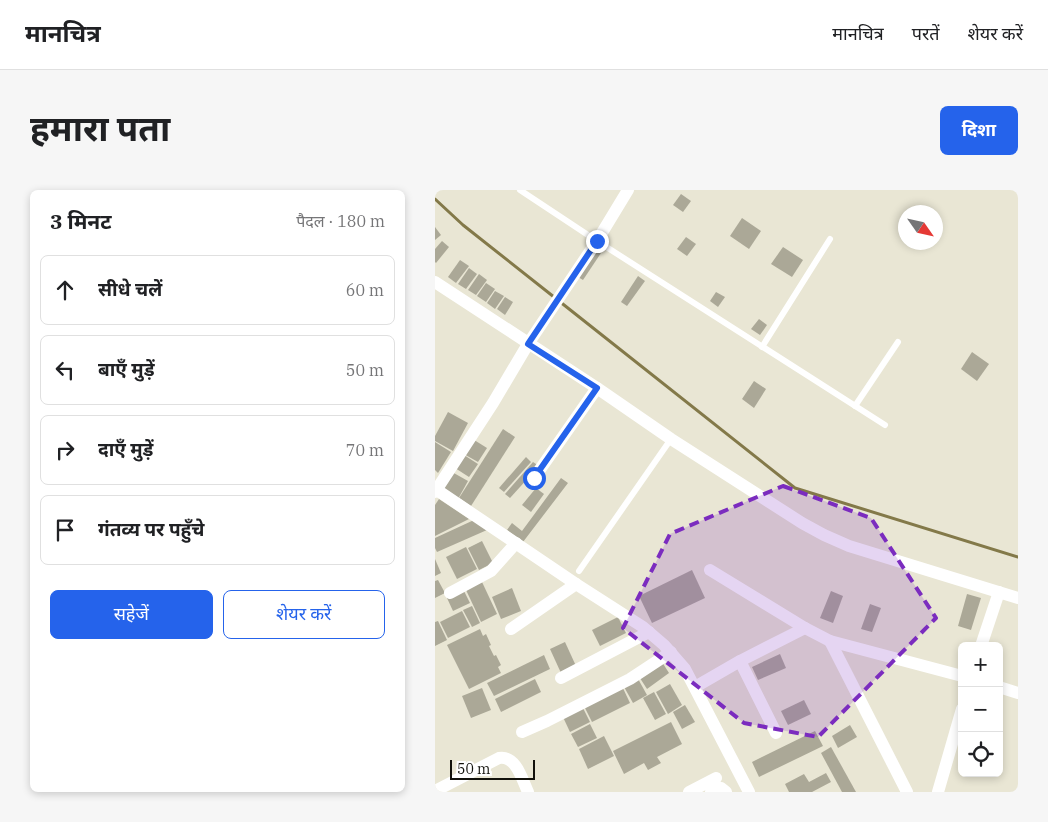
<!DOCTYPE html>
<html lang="hi">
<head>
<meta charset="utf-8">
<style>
	body { margin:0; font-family:"IBM Plex Serif","Noto Sans Devanagari",serif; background:#f6f6f6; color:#202124 }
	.controls { position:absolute; right:15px; bottom:15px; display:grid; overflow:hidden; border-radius:8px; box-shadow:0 2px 8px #0003 }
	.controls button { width:45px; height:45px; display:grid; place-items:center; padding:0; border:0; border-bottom:1px solid #e0e0e0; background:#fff; color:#202124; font:25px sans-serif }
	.compass { position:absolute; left:463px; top:15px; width:45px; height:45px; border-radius:50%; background:#fff; box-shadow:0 2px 8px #0003; rotate:124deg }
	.scale { position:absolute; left:15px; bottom:12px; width:85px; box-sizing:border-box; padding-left:5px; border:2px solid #12110b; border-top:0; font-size:14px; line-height:18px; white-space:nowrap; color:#12110b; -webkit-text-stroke:4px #fff; paint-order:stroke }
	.stop { position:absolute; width:15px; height:15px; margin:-11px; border:4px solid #2563eb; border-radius:50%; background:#fff }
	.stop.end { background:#2563eb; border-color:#fff; box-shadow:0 1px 5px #0008 }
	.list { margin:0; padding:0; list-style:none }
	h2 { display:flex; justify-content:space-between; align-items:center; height:65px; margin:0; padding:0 20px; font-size:21px }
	h2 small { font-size:16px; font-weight:400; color:#757577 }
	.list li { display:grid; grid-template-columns:32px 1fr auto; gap:15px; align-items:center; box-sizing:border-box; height:70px; margin:0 10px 10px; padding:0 10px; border:1px solid #e0e0e0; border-radius:8px }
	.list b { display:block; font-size:19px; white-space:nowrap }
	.list em { font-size:16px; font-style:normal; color:#757577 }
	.actions { display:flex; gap:10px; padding:15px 20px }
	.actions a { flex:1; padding:11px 0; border:1px solid #2563eb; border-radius:8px; text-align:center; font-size:18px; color:#2563eb }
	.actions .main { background:#2563eb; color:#fff }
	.icon { flex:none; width:28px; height:28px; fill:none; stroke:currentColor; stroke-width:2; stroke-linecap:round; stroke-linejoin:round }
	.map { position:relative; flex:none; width:583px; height:602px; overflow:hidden; border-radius:8px }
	header { display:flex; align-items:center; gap:30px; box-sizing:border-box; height:70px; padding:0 25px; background:#fff; border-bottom:1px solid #e0e0e0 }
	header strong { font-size:24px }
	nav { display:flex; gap:28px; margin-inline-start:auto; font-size:18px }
	.intro { display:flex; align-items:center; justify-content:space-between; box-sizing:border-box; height:120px; padding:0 30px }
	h1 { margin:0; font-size:35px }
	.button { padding:12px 22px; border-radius:8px; background:#2563eb; color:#fff; font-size:18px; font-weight:700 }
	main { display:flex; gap:30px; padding:0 30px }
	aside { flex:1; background:#fff; border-radius:8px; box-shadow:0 2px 8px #0003 }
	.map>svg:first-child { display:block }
</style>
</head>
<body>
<header>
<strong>मानचित्र</strong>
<nav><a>मानचित्र</a><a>परतें</a><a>शेयर करें</a></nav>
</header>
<div class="intro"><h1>हमारा पता</h1><a class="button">दिशा</a></div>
<main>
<aside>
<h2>3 मिनट<small>पैदल · 180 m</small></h2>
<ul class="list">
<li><svg class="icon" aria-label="ahead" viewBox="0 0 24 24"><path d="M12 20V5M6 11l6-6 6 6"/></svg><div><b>सीधे चलें</b></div><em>60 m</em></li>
<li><svg class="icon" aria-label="left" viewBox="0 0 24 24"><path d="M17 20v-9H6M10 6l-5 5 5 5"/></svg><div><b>बाएँ मुड़ें</b></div><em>50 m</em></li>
<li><svg class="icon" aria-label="right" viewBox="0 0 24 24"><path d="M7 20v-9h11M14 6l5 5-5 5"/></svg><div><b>दाएँ मुड़ें</b></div><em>70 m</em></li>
<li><svg class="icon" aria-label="arrive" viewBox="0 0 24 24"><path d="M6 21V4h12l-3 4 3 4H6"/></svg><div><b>गंतव्य पर पहुँचे</b></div></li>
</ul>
<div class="actions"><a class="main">सहेजें</a><a>शेयर करें</a></div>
</aside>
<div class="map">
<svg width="583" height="602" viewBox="0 0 583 602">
	<rect width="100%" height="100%" fill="#e9e6d4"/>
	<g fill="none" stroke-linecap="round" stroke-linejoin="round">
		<g stroke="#837949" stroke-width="3">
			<polyline points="0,9 28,35 119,107"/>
			<polyline points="124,111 360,298 583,367"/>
		</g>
	</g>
	<g fill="#aba897">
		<polygon points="246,4 256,11 248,22 238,15"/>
		<polygon points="307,28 326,41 314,59 295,46"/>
		<polygon points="0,37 6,45 0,50"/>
		<polygon points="251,47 261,54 252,66 242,59"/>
		<polygon points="7,51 14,57 1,73 0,72 0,59"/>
		<polygon points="348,57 368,70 357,87 336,74"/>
		<polygon points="160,59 166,63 148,90 143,87"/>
		<polygon points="25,70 34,76 21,93 13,87"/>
		<polygon points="34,78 42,84 31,99 23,94"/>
		<polygon points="44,84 52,90 41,105 33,100"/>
		<polygon points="203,86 210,91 192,116 186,112"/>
		<polygon points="51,93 60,99 51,112 42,106"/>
		<polygon points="60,101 69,106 60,119 52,113"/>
		<polygon points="281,102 290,107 283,117 275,111"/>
		<polygon points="70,107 78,112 70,125 62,119"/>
		<polygon points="324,129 332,135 325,145 316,139"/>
		<polygon points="537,162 554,174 542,191 526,179"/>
		<polygon points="319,191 331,199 319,218 307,209"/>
		<polygon points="13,222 33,233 18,261 0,251 0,246"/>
		<polygon points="68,239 80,247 36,316 24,308"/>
		<polygon points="36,248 52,258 43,272 27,263"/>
		<polygon points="0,252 16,262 3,283 0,280"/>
		<polygon points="29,265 43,274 34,287 20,278"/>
		<polygon points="91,267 96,272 69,302 64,298"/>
		<polygon points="98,272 104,276 75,308 70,304"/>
		<polygon points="17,282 33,291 23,309 7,300"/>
		<polygon points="126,288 133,293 88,352 72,340 77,333 87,341"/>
		<polygon points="101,298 109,304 96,322 87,315"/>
		<polygon points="4,309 34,329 0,346 0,315"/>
		<polygon points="39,330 52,340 2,362 0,358 0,348"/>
		<polygon points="47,351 58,373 44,380 33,358"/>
		<polygon points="31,357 42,379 22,389 11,367"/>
		<polygon points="0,369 6,383 0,386"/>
		<polygon points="257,380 270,408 217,433 204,406"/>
		<polygon points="3,390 10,403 0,408 0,391"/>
		<polygon points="47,392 62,424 46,432 31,400"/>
		<polygon points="77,398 86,421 66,429 57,407"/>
		<polygon points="28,399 35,413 18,421 12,408"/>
		<polygon points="396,401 408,406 398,433 385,428"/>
		<polygon points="532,404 546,408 536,440 523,436"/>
		<polygon points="435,414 446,418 437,442 426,439"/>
		<polygon points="37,416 45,433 37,437 28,420"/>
		<polygon points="27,421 35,437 13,448 5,432"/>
		<polygon points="183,427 191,443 165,456 157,440"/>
		<polygon points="3,431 12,450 0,456 0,432"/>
		<polygon points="45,439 48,446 51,444 56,455 54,456 59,466 61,465 66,475 63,477 66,483 34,499 12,455"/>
		<polygon points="130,452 141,476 126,483 115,459"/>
		<polygon points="345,464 351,478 323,490 317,477"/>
		<polygon points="109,465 115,479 59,506 52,493"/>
		<polygon points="227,472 234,483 212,499 203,485"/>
		<polygon points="202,487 212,505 198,513 188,495"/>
		<polygon points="100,489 106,502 66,522 60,509"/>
		<polygon points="186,494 195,513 157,532 148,514"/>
		<polygon points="235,494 247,515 233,524 221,502"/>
		<polygon points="47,498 56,520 36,528 27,506"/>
		<polygon points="219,502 231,524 220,530 208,508"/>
		<polygon points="369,510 376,524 353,535 346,521"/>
		<polygon points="250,515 260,532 247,539 238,522"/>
		<polygon points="147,516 155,532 135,542 127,525"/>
		<polygon points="236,532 247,554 222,567 226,573 213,580 209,573 189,584 178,561"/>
		<polygon points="155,534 162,548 143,557 136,544"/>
		<polygon points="415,535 422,547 403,558 397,546"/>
		<polygon points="380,541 388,556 324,587 317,572"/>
		<polygon points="169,546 179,566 153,579 144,559"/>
		<polygon points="396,557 421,602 407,602 386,563"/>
		<polygon points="391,583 396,592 377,602 354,602 350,594 369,584 374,592"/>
	</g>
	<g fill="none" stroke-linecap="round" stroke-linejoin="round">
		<g stroke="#fff" stroke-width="6">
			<polyline points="85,0 162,51 450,235"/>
			<polyline points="327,157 395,49"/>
			<polyline points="420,216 463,152"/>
			<polyline points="144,381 236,249"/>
		</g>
		<g stroke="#fff" stroke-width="12">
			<polyline points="0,92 162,198 236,249 367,333 389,345 414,356 583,408"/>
			<polyline points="99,288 162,198"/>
			<polyline points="2,300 141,394 208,437 229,455 250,479 314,602"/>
			<polyline points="0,302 58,213 93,154 162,51 193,0"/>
			<polyline points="275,380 370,438 395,451 527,486"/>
			<polyline points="15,403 56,381 81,353"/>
			<polyline points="76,439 141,394"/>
			<polyline points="395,451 472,602"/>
			<polyline points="546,456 564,402"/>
			<polyline points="305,471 341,543"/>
			<polyline points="126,488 214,442"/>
			<polyline points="260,497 305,471 370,438"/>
			<polyline points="564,497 583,503"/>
			<polyline points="87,542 112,531 195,489 236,462"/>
			<path d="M0,601L64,568C81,565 87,589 93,602"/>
			<polyline points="254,602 281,588"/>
			<polyline points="276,602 281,599 286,598 291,602"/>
			<polyline points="503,602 527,519"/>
		</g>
	</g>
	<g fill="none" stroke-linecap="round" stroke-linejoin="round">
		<polyline stroke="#2563eb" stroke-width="6" points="99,288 162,198 93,154 162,51"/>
	</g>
	<path fill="#7b2cbf" fill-opacity="0.2" stroke="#7b2cbf" stroke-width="4" stroke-dasharray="10 6" stroke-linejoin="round" d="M348,296L436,328L501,428L383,547L309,533L188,438L235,344Z"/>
</svg>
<div class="controls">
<button>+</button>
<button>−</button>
<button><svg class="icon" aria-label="locate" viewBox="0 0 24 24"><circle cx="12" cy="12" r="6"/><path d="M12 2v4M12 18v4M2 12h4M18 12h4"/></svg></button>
</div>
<svg class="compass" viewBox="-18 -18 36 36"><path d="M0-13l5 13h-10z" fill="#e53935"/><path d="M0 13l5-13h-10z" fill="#757577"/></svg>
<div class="scale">50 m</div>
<div class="stop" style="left:99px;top:288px"></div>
<div class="stop end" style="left:162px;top:51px"></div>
</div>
</main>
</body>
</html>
